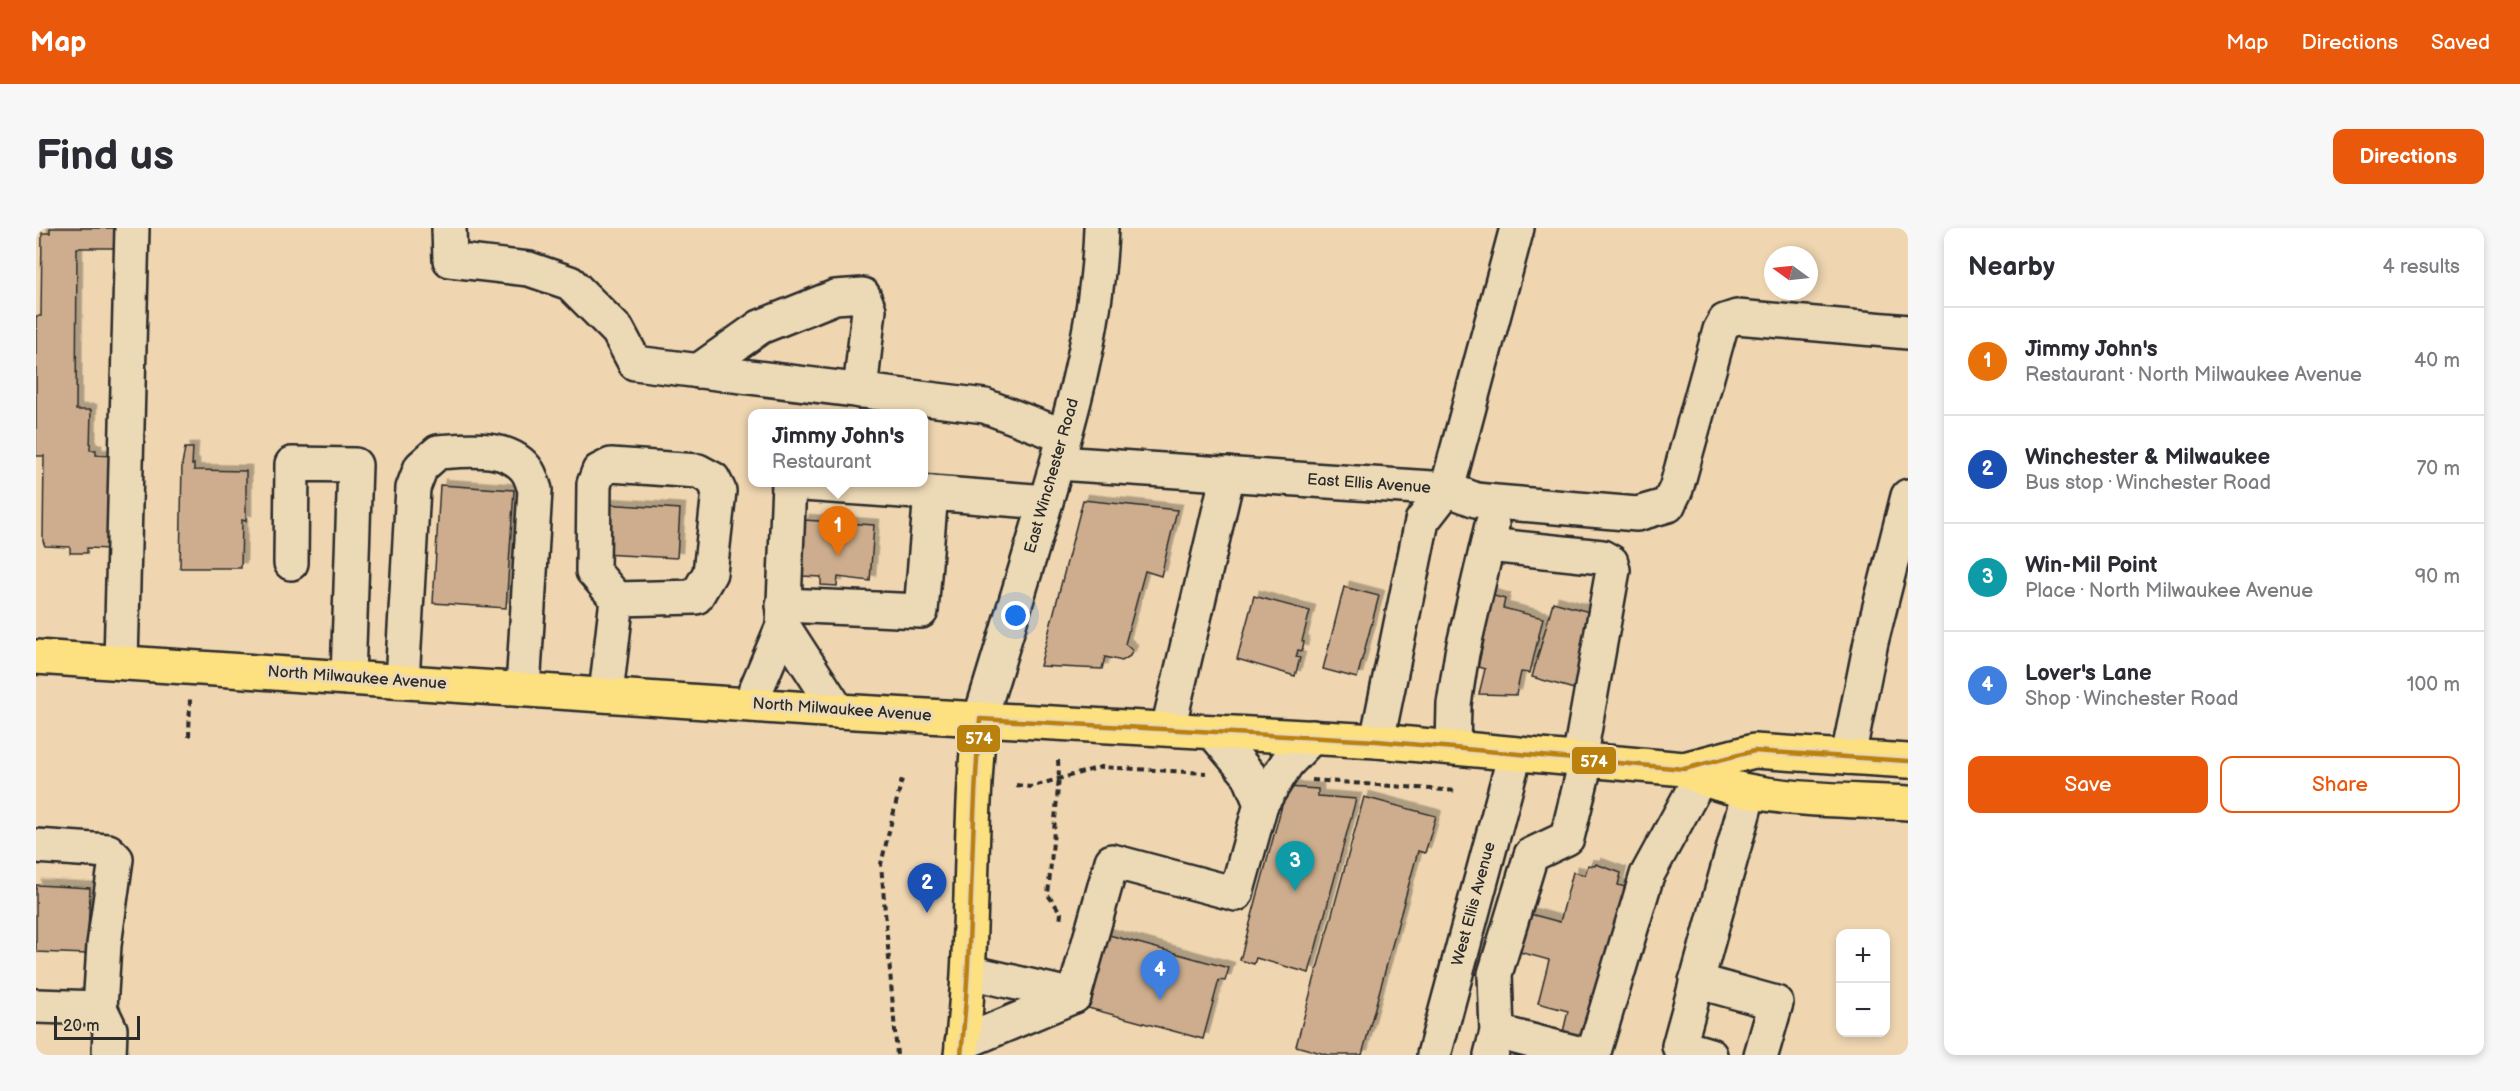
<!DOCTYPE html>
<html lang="en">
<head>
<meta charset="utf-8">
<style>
	body { margin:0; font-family:"Balsamiq Sans",sans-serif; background:#f7f7f7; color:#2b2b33 }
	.controls { position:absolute; right:18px; bottom:18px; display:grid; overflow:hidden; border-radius:12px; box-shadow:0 3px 9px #0003 }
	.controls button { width:54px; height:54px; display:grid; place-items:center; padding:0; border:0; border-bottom:2px solid #e1e1e2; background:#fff; color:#2b2b33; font:30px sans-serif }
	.compass { position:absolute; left:1728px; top:18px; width:54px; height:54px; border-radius:50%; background:#fff; box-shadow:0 3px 9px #0003; rotate:285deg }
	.scale { position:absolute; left:18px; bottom:15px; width:86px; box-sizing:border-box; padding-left:6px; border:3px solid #2b2b2b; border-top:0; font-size:16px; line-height:21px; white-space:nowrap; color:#2b2b2b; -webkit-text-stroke:4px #ecd9b6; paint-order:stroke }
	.you { position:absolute; left:980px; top:388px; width:21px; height:21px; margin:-15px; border:4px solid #fff; border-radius:50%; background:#1a73e8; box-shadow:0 0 0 9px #1a73e833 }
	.badge { display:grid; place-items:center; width:39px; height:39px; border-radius:50%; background:#ea580c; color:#fff; font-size:20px; font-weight:700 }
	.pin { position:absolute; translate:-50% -50px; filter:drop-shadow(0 2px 3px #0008) }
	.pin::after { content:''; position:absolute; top:32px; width:21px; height:18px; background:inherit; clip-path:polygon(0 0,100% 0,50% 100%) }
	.popup { position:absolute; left:712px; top:181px; width:180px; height:78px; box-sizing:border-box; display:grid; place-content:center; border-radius:12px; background:#fff; filter:drop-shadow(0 2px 4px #0005); font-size:20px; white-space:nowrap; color:#7c7c81 }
	.popup b { font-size:22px; color:#2b2b33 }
	.popup::after { content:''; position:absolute; left:50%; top:100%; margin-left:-12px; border:12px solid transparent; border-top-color:#fff }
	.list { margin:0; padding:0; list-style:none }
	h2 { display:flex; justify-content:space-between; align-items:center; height:78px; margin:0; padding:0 24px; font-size:26px }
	h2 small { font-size:20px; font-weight:400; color:#7c7c81 }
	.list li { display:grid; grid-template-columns:39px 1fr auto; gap:18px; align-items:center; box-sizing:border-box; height:108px; padding:0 24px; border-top:2px solid #e1e1e2 }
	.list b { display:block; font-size:22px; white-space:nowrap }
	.list p { margin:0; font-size:20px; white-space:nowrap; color:#7c7c81 }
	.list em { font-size:20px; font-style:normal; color:#7c7c81 }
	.actions { display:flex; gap:12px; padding:18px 24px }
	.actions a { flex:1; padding:14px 0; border:2px solid #ea580c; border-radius:12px; text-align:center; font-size:21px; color:#ea580c }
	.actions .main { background:#ea580c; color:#fff }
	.map { position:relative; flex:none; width:1872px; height:827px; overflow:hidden; border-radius:12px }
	header { display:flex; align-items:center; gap:36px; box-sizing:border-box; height:84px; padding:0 30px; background:#ea580c; color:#fff }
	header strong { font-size:28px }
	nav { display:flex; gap:33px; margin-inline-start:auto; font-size:21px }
	.intro { display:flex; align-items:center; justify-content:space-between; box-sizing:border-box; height:144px; padding:0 36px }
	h1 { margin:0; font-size:42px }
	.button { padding:15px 27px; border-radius:12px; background:#ea580c; color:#fff; font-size:21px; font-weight:700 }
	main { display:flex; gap:36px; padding:0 36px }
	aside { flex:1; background:#fff; border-radius:12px; box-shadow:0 3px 9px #0003 }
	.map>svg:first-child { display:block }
</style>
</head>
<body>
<header>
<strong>Map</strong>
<nav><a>Map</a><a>Directions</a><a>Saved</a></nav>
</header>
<div class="intro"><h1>Find us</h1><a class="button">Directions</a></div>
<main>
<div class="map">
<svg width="1872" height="827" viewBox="0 0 1872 827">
	<defs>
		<filter id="shadow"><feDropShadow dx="5.5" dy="-5.5" stdDeviation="0" flood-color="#0004"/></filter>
	</defs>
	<rect width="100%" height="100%" fill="#efd6b1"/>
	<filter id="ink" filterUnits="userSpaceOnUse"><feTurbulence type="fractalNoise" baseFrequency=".0167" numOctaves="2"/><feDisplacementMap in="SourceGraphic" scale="12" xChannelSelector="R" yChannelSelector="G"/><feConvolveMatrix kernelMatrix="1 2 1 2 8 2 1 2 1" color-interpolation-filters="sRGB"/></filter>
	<g filter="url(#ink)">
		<g fill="#cdad8d" stroke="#2b2b2b" stroke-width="1.5" filter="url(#shadow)">
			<polygon points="14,0 93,0 93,20 41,20 40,182 55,182 54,222 60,222 60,227 79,228 75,321 51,320 51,325 34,325 34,319 9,318 7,313 8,228 0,228 0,88 5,88 6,5 14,5"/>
			<polygon points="149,220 157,220 156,237 158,236 158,242 210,243 210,293 206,292 205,340 144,340 146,236"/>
			<polygon points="404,257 478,262 470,380 397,375"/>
			<polygon points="1047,272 1141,282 1125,348 1109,343 1089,416 1096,422 1094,428 1086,433 1069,429 1066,441 1004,438"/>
			<polygon points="569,276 644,281 641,330 566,326"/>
			<polygon points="768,292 838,297 834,353 802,349 801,358 785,357 785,349 766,348 768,317 759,316"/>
			<polygon points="1308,359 1343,368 1321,450 1287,441"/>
			<polygon points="1448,365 1469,371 1467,380 1507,390 1494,445 1485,444 1480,467 1443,466 1449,441 1442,439 1448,412 1444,411"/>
			<polygon points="1218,368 1274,383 1266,413 1268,414 1266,423 1262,422 1260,429 1264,430 1259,448 1201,431"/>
			<polygon points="1517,374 1557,385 1538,461 1496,449"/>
			<polygon points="1251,559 1282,561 1282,568 1320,571 1273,745 1220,730 1218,736 1204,732"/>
			<polygon points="1328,569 1400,588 1389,625 1382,623 1326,827 1292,827 1260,818"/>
			<polygon points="1560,636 1585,645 1582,657 1593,660 1554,811 1527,804 1532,783 1502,775 1513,732 1473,721 1483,683 1524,694 1537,644 1549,647 1552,637 1559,638"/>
			<polygon points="0,657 54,660 51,726 0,724"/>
			<polygon points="1066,705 1193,740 1189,753 1183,752 1167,811 1052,780 1068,721"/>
		</g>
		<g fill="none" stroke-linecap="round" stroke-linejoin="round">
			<g stroke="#2b2b2b" stroke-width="38">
				<g id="minor">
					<polyline points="413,0 414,32 493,41 534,55 582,103 599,135 949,178 1028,208"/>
					<polyline points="662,143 724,99 799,69 827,67 833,82 824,163"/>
					<polyline points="1022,235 1411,261 1481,0"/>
					<polyline points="1452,317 1566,329 1575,334 1577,342 1543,532"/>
					<polyline points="255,335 256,236 319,237 312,450"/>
					<polyline points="747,377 885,383 895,265 1010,274"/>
					<polyline points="747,398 802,483"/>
					<polyline points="85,434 96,0"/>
					<path d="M366,453L377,260L385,239L402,224C430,222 474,216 492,244C495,249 497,256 499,262L487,461"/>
					<polyline points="570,466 581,371 557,343 558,256 563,243 575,237 662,243 677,251 683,263 674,345 660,369 581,371"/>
					<polyline points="714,476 747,398 753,255 895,265"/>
					<path d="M944,491C965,424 985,357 1005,290C1033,196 1062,98 1065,0"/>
					<polyline points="1132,501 1192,246"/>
					<polyline points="1177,504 1213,547 1225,576"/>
					<polyline points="1341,513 1386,293 1411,261 1440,272 1460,274 1601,286 1632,277 1640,261 1684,102 1689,93 1701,89 1872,104"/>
					<polyline points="1417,519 1418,476 1426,425 1456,297"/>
					<polyline points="1812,529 1835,414 1872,268"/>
					<polyline points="0,618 72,623 80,631 68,717 64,780 74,801 73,827"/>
					<polyline points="933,744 1038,768"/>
					<polyline points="1660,753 1740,775 1725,827"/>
					<polyline points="1038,768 1076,633 1200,666 1225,576 1251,535 1276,509"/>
					<polyline points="0,778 64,780"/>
					<polyline points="1461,804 1549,827"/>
					<polyline points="926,815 1038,768"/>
					<polyline points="1398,827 1479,526"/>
					<polyline points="1455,827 1461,804 1459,746 1495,627 1531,610 1550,533"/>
					<polyline points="1557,827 1611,647 1664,550"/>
					<polyline points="1674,827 1643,818 1713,564"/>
				</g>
			</g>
			<g stroke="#2b2b2b" stroke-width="38">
				<g id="major">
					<polyline points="0,429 802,483 1341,513 1648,541 1718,523 1872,533"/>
					<path d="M1648,541C1706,575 1805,571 1872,575"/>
					<path d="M925,827C939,715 932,603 944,491"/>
				</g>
			</g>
			<g stroke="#2b2b2b" stroke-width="4" stroke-dasharray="6 4.5" stroke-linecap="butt">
				<polyline points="153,509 154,470"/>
				<polyline points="1022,532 1023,549 1012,667 1025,685 1024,695"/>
				<polyline points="1276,552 1422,563"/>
				<polyline points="980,557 994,559 1065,539 1170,545"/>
				<polyline points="861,827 845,636 866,551"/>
			</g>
			<use href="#minor" stroke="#ecd9b6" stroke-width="33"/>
			<use href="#major" stroke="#fde080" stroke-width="33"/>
			<g stroke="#ecd9b6" stroke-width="9">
				<path id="bus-1" d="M925,827C937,715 934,603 944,491L1341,513L1648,541L1718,523L1872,533"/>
			</g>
			<use href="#bus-1" stroke="#ba810d" stroke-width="4.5"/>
		</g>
	</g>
	<g text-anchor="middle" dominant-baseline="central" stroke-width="6" stroke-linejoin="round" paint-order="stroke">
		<g font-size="16" fill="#2b2b2b" stroke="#ecd9b6">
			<text transform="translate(1016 248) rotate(-74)">East Winchester Road</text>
			<text transform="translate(1333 256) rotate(4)">East Ellis Avenue</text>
			<text transform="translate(321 450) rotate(4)">North Milwaukee Avenue</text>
			<text transform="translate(806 482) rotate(4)">North Milwaukee Avenue</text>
			<text transform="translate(1438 676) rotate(-75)">West Ellis Avenue</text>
		</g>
	</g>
	<g stroke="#ecd9b6" stroke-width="2">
		<rect x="920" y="496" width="45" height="29" rx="6" fill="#ba810d"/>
		<rect x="1535" y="518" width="46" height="29" rx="6" fill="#ba810d"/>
	</g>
	<g font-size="16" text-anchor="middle" font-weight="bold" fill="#fff">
		<text x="943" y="516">574</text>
		<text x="1558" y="539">574</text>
	</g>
</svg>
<div class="controls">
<button>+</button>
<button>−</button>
</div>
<svg class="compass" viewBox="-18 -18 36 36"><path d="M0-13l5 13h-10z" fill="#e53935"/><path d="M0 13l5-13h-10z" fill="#7c7c81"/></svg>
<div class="scale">20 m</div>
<div class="you"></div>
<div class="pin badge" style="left:802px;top:328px;background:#e8710a">1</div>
<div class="popup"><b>Jimmy John's</b>Restaurant</div>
<div class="pin badge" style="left:891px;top:685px;background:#1a4fb4">2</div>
<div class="pin badge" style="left:1259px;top:663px;background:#0f9aa8">3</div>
<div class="pin badge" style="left:1124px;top:772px;background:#3f7fe0">4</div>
</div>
<aside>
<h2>Nearby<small>4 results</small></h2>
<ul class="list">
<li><span class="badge" style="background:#e8710a">1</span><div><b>Jimmy John's</b><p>Restaurant · North Milwaukee Avenue</p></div><em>40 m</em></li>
<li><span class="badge" style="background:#1a4fb4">2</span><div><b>Winchester &amp; Milwaukee</b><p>Bus stop · Winchester Road</p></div><em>70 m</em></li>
<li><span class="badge" style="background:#0f9aa8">3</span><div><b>Win-Mil Point</b><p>Place · North Milwaukee Avenue</p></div><em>90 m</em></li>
<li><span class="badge" style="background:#3f7fe0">4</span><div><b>Lover's Lane</b><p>Shop · Winchester Road</p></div><em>100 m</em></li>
</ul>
<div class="actions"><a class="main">Save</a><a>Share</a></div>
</aside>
</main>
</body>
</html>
